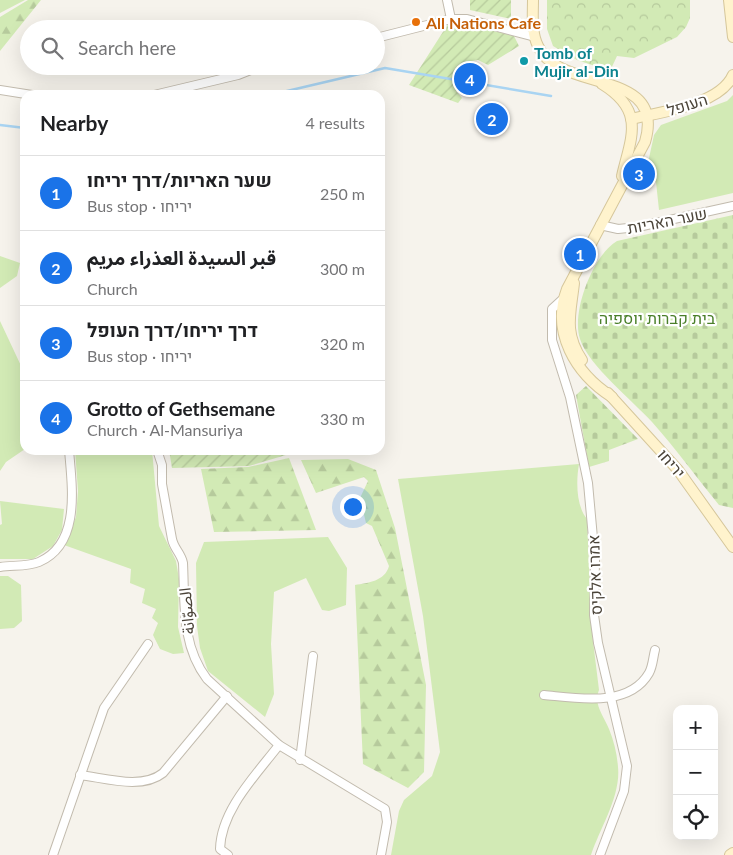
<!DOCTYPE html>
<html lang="en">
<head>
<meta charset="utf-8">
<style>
	body { margin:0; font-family:Lato,"Noto Sans Arabic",Heebo,sans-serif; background:#f6f6f6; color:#202124 }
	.controls { position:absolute; right:15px; bottom:15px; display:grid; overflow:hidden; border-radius:10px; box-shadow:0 5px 20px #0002 }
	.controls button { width:45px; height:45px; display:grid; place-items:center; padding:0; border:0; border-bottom:1px solid #e0e0e0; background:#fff; color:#202124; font:25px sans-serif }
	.you { position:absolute; left:352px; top:506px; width:18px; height:18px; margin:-12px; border:4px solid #fff; border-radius:50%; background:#1a73e8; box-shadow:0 0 0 8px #1a73e833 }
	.badge { display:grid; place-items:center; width:32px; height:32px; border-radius:50%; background:#1a73e8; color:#fff; font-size:16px; font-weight:700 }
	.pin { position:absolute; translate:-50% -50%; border:2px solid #fff; box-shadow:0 1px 5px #0006 }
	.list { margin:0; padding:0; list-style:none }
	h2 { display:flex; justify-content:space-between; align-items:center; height:65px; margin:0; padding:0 20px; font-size:21px }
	h2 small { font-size:16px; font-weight:400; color:#757577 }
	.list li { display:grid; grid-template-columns:32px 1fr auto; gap:15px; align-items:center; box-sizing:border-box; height:75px; padding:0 20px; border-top:1px solid #e0e0e0 }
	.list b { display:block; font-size:19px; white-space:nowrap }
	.list p { margin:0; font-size:16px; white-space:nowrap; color:#757577 }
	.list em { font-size:16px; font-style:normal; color:#757577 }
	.icon { flex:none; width:28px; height:28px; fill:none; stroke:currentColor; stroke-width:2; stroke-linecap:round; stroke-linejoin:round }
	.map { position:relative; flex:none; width:733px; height:855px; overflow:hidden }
	.search { position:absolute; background:#fff; box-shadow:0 5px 20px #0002; left:20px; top:20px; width:365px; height:55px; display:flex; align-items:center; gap:12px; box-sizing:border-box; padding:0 18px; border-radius:28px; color:#757577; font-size:19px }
	.panel { position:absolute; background:#fff; box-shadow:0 5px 20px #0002; left:20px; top:90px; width:365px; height:365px; border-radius:15px }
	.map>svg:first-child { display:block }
</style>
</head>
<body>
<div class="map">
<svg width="733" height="855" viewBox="0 0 733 855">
	<defs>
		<pattern id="forest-firs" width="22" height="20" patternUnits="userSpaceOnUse" patternTransform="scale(1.25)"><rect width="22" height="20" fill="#d2eab5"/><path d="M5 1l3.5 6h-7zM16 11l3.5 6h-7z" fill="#b6ca9c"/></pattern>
		<pattern id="cemetery-stones" width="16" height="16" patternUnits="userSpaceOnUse" patternTransform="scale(1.25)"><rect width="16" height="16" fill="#d2eab5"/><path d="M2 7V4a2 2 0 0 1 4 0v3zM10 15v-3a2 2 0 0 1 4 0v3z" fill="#b6ca9c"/></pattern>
		<pattern id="park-crowns" width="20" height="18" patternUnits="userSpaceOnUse" patternTransform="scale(1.25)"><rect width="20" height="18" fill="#d2eab5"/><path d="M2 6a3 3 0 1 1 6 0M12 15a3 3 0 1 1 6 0" fill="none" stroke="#b6ca9c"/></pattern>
		<pattern id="garden-furrows" width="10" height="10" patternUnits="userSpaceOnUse" patternTransform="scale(1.25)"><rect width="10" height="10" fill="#d2eab5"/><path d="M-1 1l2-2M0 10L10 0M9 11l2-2" fill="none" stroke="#b6ca9c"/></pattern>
	</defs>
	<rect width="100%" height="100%" fill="#f6f3ec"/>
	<g fill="#d2eab5">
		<polygon points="0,0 25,0 0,13"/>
		<polygon points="733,95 733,193 659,210 656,182 634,188 646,172 654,135 661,125 727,101"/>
		<polygon points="0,256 20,263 17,276 0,288"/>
		<polygon points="0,321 23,370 25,449 6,462 0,471"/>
		<polygon points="75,450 152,450 159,526 176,561 179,579 178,627 184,653 173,654 160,649 153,635 158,623 152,618 156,609 142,603 145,589 130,583 131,569 64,545 76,517 78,491"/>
		<path d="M579,464C576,481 576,506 587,519L592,633L599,690C593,705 604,716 609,729C614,741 617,754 618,767C621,796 600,828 591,855H391L399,811L404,800L432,776L440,752L423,616L398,479Z"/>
		<polygon points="0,501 64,509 62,530 53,546 33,559 0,559 0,525 2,524"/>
		<polygon points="328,537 347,568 346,605 329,611 322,610 306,578 274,592 271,644 274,694 265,717 208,671 200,648 197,626 196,563 204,542"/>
		<polygon points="0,576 8,576 21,585 22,621 14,628 0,629"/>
	</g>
	<g fill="url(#forest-firs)">
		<polygon points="28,0 41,0 0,51 0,17"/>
		<polygon points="289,458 316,530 214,532 201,469 248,467"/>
		<path d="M348,459L376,470L395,528L426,685L424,772L408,788L363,764L355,585C368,583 385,581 389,566L372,526L366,523L360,498L368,481L364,477L316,493L301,460Z"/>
	</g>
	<g fill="url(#cemetery-stones)">
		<path d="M733,215V508L719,505C697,478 676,449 652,422C634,402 588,365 580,339C571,312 593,255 617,241Z"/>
		<polygon points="586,386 638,439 609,450 609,461 589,467 576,395"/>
	</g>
	<polygon fill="url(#park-crowns)" points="547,0 690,0 690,18 686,27 677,37 634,58 617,56 610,71 577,60 553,46 547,29"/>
	<g fill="url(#garden-furrows)">
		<polygon points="470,0 511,0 511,19 470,10"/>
		<polygon points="454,23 466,23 514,36 519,46 488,65 478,60 465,62 457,74 456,91 462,98 458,103 409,85 448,24"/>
		<polygon points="169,450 293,450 296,452 249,466 172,468"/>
	</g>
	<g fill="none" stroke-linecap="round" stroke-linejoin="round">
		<g stroke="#a9d4f2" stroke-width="2.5">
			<polyline points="270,95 385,68 551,96"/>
			<polyline points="0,125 25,128"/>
		</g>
		<g stroke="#c2bbae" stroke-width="10">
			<g id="street">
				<polyline points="447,0 451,19"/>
				<polyline points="376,38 451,19 467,19 535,37"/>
				<polyline points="0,90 32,95"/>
				<polyline points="154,95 238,75 261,66"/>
				<polyline points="600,225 618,229 638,227 733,206"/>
				<polyline points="564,298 552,309 552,340 570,397 588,483 595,560 594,615 598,643 627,766 624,791 600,855"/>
				<path d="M157,450L162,465V484L172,539C174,549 181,553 183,563C185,604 181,645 207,679L279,745L385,809L387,822L381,855"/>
				<path d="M0,567C12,565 27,567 39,562C81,544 72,487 69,450"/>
				<path d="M544,695C577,698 629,708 649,673C653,666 653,657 655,650"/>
				<polyline points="300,760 313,656"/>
				<path d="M80,775C105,778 142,790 163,773L227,696"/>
				<polyline points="53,855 104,708 148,644"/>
				<path d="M228,855L220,849C221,810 256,775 279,745"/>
			</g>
		</g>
		<g stroke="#d6c79b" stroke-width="12">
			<g id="secondary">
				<path d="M533,0C533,15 531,32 538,46C559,94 667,67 645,142L567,289C551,332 575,373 612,397"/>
				<polyline points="729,0 733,37"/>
				<path d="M602,84C646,111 631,137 622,176"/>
				<path d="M631,119C661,112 720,105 733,75"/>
				<path d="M574,283C571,312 563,332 582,360"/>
				<polyline points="608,393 678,470 733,547"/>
				<polyline points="730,855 733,853"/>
			</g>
		</g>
		<use href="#street" stroke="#fff" stroke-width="8"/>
		<use href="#secondary" stroke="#fff3cd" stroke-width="10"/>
	</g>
	<circle fill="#e8710a" stroke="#fff" stroke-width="2" cx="416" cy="22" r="5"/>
	<circle fill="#0f9aa8" stroke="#fff" stroke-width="2" cx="524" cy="61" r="5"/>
	<g text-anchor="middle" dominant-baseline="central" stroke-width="4.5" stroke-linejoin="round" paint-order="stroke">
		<g font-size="16" font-weight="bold" fill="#c56008" stroke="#fff" text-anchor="start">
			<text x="426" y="22">All Nations Cafe</text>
		</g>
		<g font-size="16" font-weight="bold" fill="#0d838f" stroke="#fff" text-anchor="start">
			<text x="534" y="52">Tomb of<tspan x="534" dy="18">Mujir al-Din</tspan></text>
		</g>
		<g font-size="16" fill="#4b4439" stroke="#fff">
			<text transform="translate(687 104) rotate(-17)">העופל</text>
			<text transform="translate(667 220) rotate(-11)">שער האריות</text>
			<text transform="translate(672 463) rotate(49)">יריחו</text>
			<text transform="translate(594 575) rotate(-92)">אמרו אלקיס</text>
			<text transform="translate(186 611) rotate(-95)">الصوّانة</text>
		</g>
		<g font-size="16" fill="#4a7f2a" stroke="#fff">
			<text x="657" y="317">בית קברות יוספיה</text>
		</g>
	</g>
</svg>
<div class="controls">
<button>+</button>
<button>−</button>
<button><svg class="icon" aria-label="locate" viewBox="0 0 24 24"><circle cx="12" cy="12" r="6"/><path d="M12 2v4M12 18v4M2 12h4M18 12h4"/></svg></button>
</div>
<div class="you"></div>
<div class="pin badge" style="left:580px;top:254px">1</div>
<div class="pin badge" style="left:492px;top:119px">2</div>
<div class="pin badge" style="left:639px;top:174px">3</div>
<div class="pin badge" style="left:470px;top:79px">4</div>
<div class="search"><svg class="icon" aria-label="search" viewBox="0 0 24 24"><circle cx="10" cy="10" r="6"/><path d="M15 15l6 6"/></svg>Search here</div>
<section class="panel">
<h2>Nearby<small>4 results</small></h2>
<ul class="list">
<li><span class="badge">1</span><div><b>שער האריות/דרך יריחו</b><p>Bus stop · יריחו</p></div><em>250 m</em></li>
<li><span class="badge">2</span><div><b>قبر السيدة العذراء مريم</b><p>Church</p></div><em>300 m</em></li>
<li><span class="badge">3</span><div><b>דרך יריחו/דרך העופל</b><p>Bus stop · יריחו</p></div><em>320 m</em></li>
<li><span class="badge">4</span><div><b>Grotto of Gethsemane</b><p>Church · Al-Mansuriya</p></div><em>330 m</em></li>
</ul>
</section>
</div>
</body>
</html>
